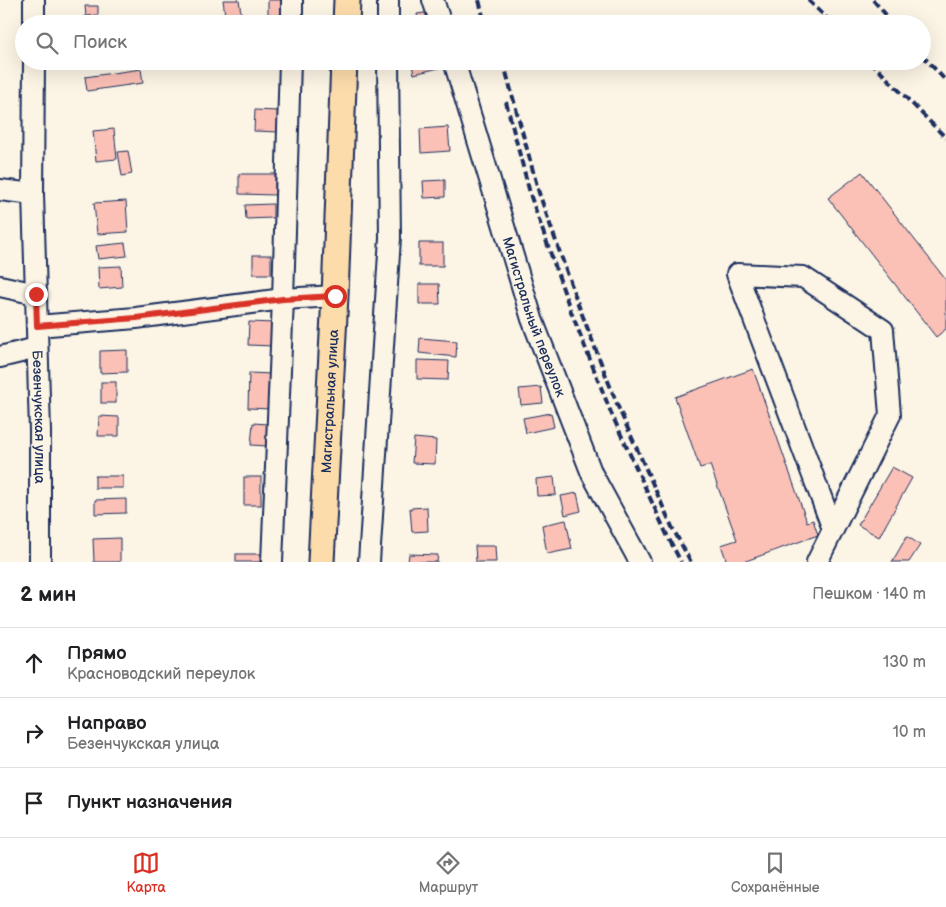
<!DOCTYPE html>
<html lang="ru">
<head>
<meta charset="utf-8">
<style>
	body { margin:0; font-family:"Balsamiq Sans",sans-serif; background:#f6f6f6; color:#202124 }
	.stop { position:absolute; width:15px; height:15px; margin:-11px; border:4px solid #d93025; border-radius:50%; background:#fff }
	.stop.end { background:#d93025; border-color:#fff; box-shadow:0 1px 5px #0008 }
	.list { margin:0; padding:0; list-style:none }
	h2 { display:flex; justify-content:space-between; align-items:center; height:65px; margin:0; padding:0 20px; font-size:21px }
	h2 small { font-size:16px; font-weight:400; color:#757577 }
	.list li { display:grid; grid-template-columns:32px 1fr auto; gap:15px; align-items:center; box-sizing:border-box; height:70px; padding:0 20px; border-top:1px solid #e0e0e0 }
	.list b { display:block; font-size:19px; white-space:nowrap }
	.list p { margin:0; font-size:16px; white-space:nowrap; color:#757577 }
	.list em { font-size:16px; font-style:normal; color:#757577 }
	.icon { flex:none; width:28px; height:28px; fill:none; stroke:currentColor; stroke-width:2; stroke-linecap:round; stroke-linejoin:round }
	.map { position:relative; flex:none; width:946px; height:562px; overflow:hidden }
	.search { position:absolute; background:#fff; box-shadow:0 5px 20px #0002; left:15px; right:15px; top:15px; height:55px; display:flex; align-items:center; gap:12px; box-sizing:border-box; padding:0 18px; border-radius:28px; color:#757577; font-size:19px }
	.sheet { height:275px; background:#fff }
	nav { display:flex; justify-content:space-around; align-items:center; box-sizing:border-box; height:70px; border-top:1px solid #e0e0e0; background:#fff; font-size:14px; color:#757577 }
	nav a { display:grid; justify-items:center; gap:2px }
	nav .on { color:#d93025 }
	.map>svg:first-child { display:block }
</style>
</head>
<body>
<div class="map">
<svg width="946" height="562" viewBox="0 0 946 562">
	<rect width="100%" height="100%" fill="#fcf5e5"/>
	<filter id="ink" filterUnits="userSpaceOnUse"><feTurbulence type="fractalNoise" baseFrequency=".02" numOctaves="2"/><feDisplacementMap in="SourceGraphic" scale="10" xChannelSelector="R" yChannelSelector="G"/><feConvolveMatrix kernelMatrix="1 2 1 2 8 2 1 2 1" color-interpolation-filters="sRGB"/></filter>
	<g filter="url(#ink)">
		<g fill="#fbc0b6" stroke="#1b2f5e">
			<polygon points="223,0 239,0 242,19 226,22"/>
			<polygon points="268,0 285,0 286,15 268,16"/>
			<polygon points="85,6 98,6 98,15 86,16"/>
			<polygon points="431,12 433,24 419,24 417,14"/>
			<polygon points="411,61 437,61 439,68 414,74"/>
			<polygon points="141,69 143,83 87,91 85,77"/>
			<polygon points="255,110 279,111 279,132 254,131"/>
			<polygon points="448,127 450,151 421,153 420,129"/>
			<polygon points="114,129 117,159 96,161 93,131"/>
			<polygon points="128,151 132,174 122,176 118,152"/>
			<polygon points="862,172 946,280 946,329 936,337 828,198"/>
			<polygon points="239,174 275,174 275,195 239,194"/>
			<polygon points="445,180 445,197 424,198 423,181"/>
			<polygon points="126,201 128,232 97,234 94,203"/>
			<polygon points="273,204 273,218 246,219 245,205"/>
			<polygon points="125,243 127,256 98,259 96,246"/>
			<rect x="419" y="243" width="24" height="23"/>
			<rect x="253" y="255" width="18" height="19"/>
			<polygon points="121,266 122,287 99,289 98,267"/>
			<polygon points="419,284 439,284 440,304 419,304"/>
			<polygon points="249,322 274,323 273,346 248,345"/>
			<polygon points="420,338 457,341 456,357 419,353"/>
			<polygon points="127,350 127,372 100,373 100,351"/>
			<polygon points="417,360 449,361 448,380 417,379"/>
			<polygon points="753,369 807,522 813,520 818,535 743,562 727,562 721,545 737,540 710,465 700,468 675,397"/>
			<polygon points="249,373 272,374 271,409 248,408"/>
			<rect x="101" y="382" width="15" height="21"/>
			<polygon points="541,387 543,403 521,405 519,389"/>
			<polygon points="551,413 554,427 526,433 523,418"/>
			<polygon points="99,416 119,417 119,436 98,436"/>
			<polygon points="253,423 268,424 267,446 251,445"/>
			<polygon points="414,438 436,440 435,464 412,463"/>
			<polygon points="892,467 912,478 879,537 858,525"/>
			<rect x="95" y="476" width="28" height="12"/>
			<rect x="244" y="477" width="17" height="28"/>
			<polygon points="554,477 556,495 537,496 536,479"/>
			<polygon points="577,493 581,511 565,515 561,496"/>
			<polygon points="126,499 126,513 95,514 95,500"/>
			<polygon points="427,507 428,531 412,532 410,508"/>
			<polygon points="566,520 572,549 547,554 542,525"/>
			<polygon points="907,536 920,545 909,562 892,562"/>
			<polygon points="120,538 120,562 94,562 93,539"/>
			<polygon points="475,546 495,546 496,562 476,562"/>
			<rect x="236" y="554" width="24" height="8"/>
			<polygon points="409,554 438,555 437,562 408,562"/>
		</g>
		<g fill="none" stroke-linecap="round" stroke-linejoin="round">
			<g stroke="#1b2f5e" stroke-width="24">
				<g id="minor">
					<polyline points="388,0 388,24"/>
					<polyline points="433,0 441,24"/>
					<polyline points="34,24 34,0"/>
					<polyline points="292,24 292,0"/>
					<path id="s1" d="M34,61L33,194L40,431V562"/>
					<path id="s2" d="M454,61L532,319L592,474L640,562"/>
					<polyline points="0,190 33,194"/>
					<polyline points="0,286 36,294"/>
					<polyline points="37,326 136,318 283,299 335,296"/>
					<polyline points="0,357 37,348"/>
					<polyline points="272,562 283,299 290,61"/>
					<polyline points="369,562 390,238 388,61"/>
					<polyline points="817,562 890,415 883,330 803,277 737,274 833,529"/>
				</g>
			</g>
			<g stroke="#1b2f5e" stroke-width="29">
				<g id="major">
					<polyline points="346,24 347,0"/>
					<path id="s3" d="M321,562L335,296L344,61"/>
				</g>
			</g>
			<use href="#minor" stroke="#fcf5e5" stroke-width="20"/>
			<use href="#major" stroke="#fddcac" stroke-width="25"/>
			<g stroke="#1b2f5e" stroke-width="4" stroke-dasharray="8 4" stroke-linecap="butt">
				<polyline points="479,0 485,24"/>
				<polyline points="808,0 833,24"/>
				<polyline points="873,0 894,24"/>
				<polyline points="922,55 946,81"/>
				<polyline points="503,61 539,193 578,304 619,409 673,529 691,562"/>
				<polyline points="870,61 946,138"/>
				<polyline points="506,102 531,197 570,309 612,415 667,535 681,562"/>
			</g>
		</g>
	</g>
	<g fill="none" stroke-linecap="round" stroke-linejoin="round" filter="url(#ink)">
		<polyline stroke="#d93025" stroke-width="6" points="36,294 37,326 136,318 283,299 335,296"/>
	</g>
	<g text-anchor="middle" dominant-baseline="central" stroke-width="4" stroke-linejoin="round" paint-order="stroke">
		<g font-size="14" fill="#1b2f5e" stroke="#fcf5e5">
			<text stroke="none"><textPath href="#s2" startOffset="268">Магистральный переулок</textPath></text>
			<text stroke="none"><textPath href="#s3" startOffset="161">Магистральная улица</textPath></text>
			<text stroke="none"><textPath href="#s1" startOffset="356">Безенчукская улица</textPath></text>
		</g>
	</g>
</svg>
<div class="stop" style="left:335px;top:296px"></div>
<div class="stop end" style="left:36px;top:294px"></div>
<div class="search"><svg class="icon" aria-label="search" viewBox="0 0 24 24"><circle cx="10" cy="10" r="6"/><path d="M15 15l6 6"/></svg>Поиск</div>
</div>
<section class="sheet">
<h2>2 мин<small>Пешком · 140 m</small></h2>
<ul class="list">
<li><svg class="icon" aria-label="ahead" viewBox="0 0 24 24"><path d="M12 20V5M6 11l6-6 6 6"/></svg><div><b>Прямо</b><p>Красноводский переулок</p></div><em>130 m</em></li>
<li><svg class="icon" aria-label="right" viewBox="0 0 24 24"><path d="M7 20v-9h11M14 6l5 5-5 5"/></svg><div><b>Направо</b><p>Безенчукская улица</p></div><em>10 m</em></li>
<li><svg class="icon" aria-label="arrive" viewBox="0 0 24 24"><path d="M6 21V4h12l-3 4 3 4H6"/></svg><div><b>Пункт назначения</b></div></li>
</ul>
</section>
<nav>
<a class="on"><svg class="icon" aria-label="map" viewBox="0 0 24 24"><path d="M3 6l6-2 6 2 6-2v14l-6 2-6-2-6 2zM9 4v14M15 6v14"/></svg>Карта</a>
<a><svg class="icon" aria-label="directions" viewBox="0 0 24 24"><path d="M12 3l9 9-9 9-9-9zM9 14v-3h6M13 9l2 2-2 2"/></svg>Маршрут</a>
<a><svg class="icon" aria-label="saved" viewBox="0 0 24 24"><path d="M7 4h10v16l-5-4-5 4z"/></svg>Сохранённые</a>
</nav>
</body>
</html>
